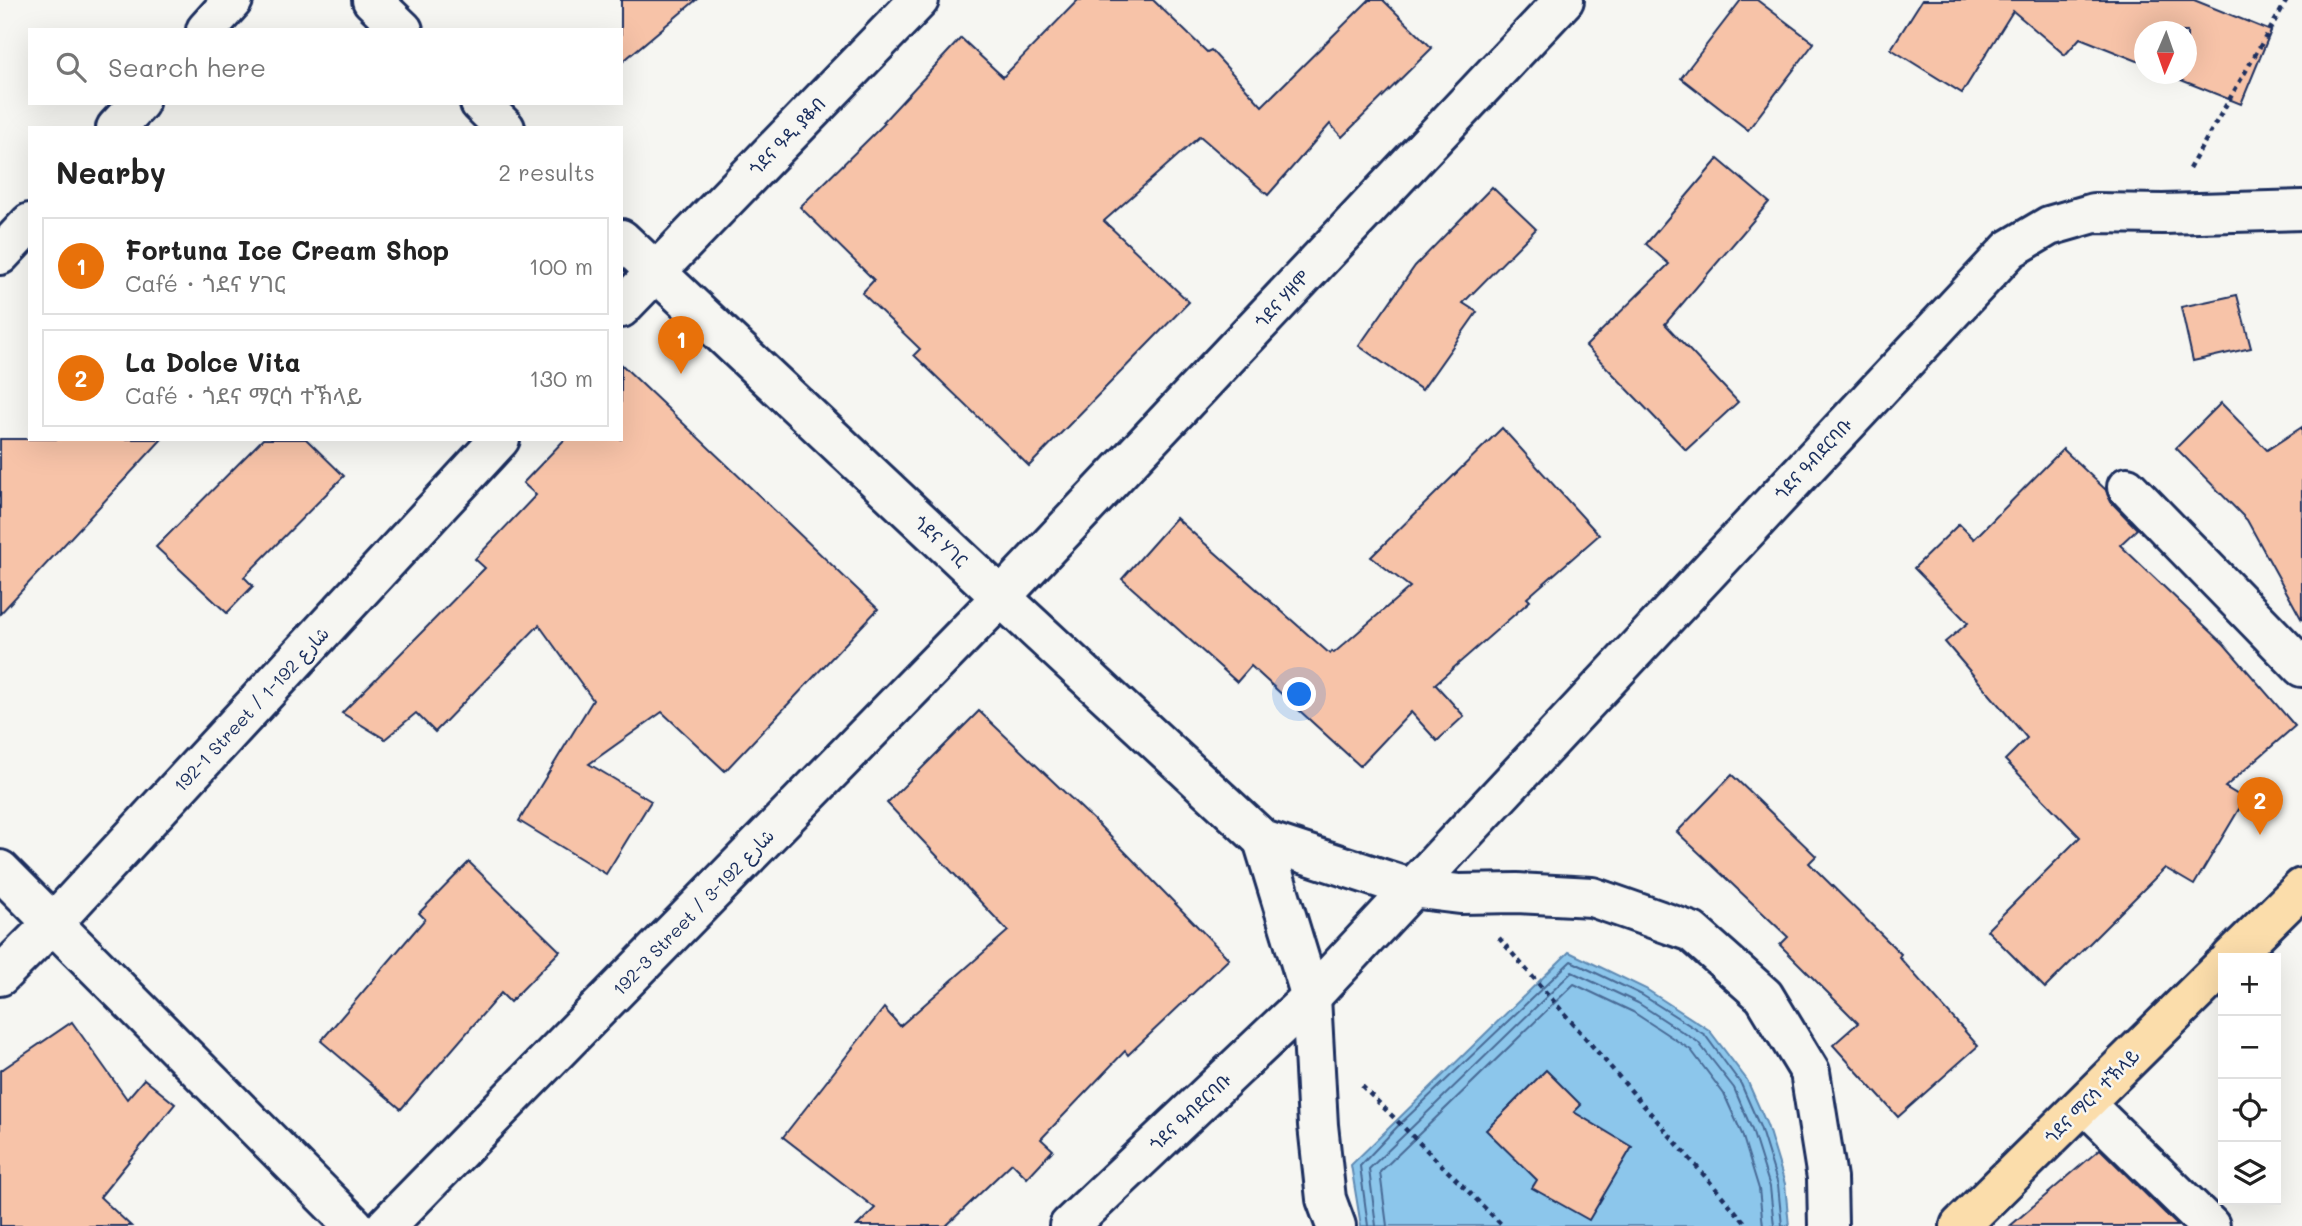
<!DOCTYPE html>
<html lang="en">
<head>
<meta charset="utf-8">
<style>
	body { margin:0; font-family:Mali,"Playpen Sans Arabic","Noto Sans Ethiopic",sans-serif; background:#f6f6f6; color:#222 }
	.controls { position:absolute; right:21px; bottom:21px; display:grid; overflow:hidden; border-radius:0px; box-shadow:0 7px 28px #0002 }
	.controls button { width:63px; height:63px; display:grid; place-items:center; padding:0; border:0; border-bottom:2px solid #e0e0e0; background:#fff; color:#222; font:35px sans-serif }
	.compass { position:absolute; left:2134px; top:21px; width:63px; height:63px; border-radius:50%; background:#fff; box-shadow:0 7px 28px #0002; rotate:182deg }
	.you { position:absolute; left:1300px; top:695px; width:24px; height:24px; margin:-18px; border:5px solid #fff; border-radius:50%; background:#1a73e8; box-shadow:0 0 0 10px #1a73e833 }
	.badge { display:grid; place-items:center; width:46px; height:46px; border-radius:50%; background:#1f6fb2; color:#fff; font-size:23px; font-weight:700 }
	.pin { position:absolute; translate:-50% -58px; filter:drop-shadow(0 2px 4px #0008) }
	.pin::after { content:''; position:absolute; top:37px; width:24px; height:21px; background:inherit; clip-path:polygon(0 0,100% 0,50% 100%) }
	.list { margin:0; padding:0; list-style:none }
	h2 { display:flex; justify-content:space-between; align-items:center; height:91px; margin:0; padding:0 28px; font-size:30px }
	h2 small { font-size:23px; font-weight:400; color:#767676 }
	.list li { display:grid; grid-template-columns:46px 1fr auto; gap:21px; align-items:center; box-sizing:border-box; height:98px; margin:0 14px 14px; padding:0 14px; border:2px solid #e0e0e0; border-radius:0px }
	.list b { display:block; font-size:26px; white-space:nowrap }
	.list p { margin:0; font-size:23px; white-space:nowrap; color:#767676 }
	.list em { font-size:23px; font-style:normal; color:#767676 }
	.icon { flex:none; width:38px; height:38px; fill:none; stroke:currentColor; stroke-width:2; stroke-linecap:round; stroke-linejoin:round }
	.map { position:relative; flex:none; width:2302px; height:1226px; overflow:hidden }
	.search { position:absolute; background:#fff; box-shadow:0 7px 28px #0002; left:28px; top:28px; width:595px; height:77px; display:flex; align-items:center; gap:18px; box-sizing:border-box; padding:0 24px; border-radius:0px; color:#767676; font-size:26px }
	.panel { position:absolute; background:#fff; box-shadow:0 7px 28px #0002; left:28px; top:126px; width:595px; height:315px; border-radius:0px }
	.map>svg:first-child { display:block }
</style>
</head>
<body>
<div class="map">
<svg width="2302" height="1226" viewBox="0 0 2302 1226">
	<rect width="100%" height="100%" fill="#f6f6f2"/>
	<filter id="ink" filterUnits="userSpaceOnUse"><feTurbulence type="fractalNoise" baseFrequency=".0143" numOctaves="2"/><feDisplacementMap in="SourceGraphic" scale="14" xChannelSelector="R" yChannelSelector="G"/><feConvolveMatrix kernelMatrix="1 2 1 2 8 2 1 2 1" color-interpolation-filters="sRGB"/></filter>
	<g filter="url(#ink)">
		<polygon fill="#8cc6eb" stroke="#5f8ab3" stroke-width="2" points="1569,952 1646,989 1709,1030 1747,1080 1767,1125 1785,1184 1789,1226 1361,1226 1351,1165"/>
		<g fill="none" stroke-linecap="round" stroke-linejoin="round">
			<g stroke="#486b96" stroke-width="2">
				<polyline points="1368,1226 1360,1166 1398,1126 1571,961 1642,995 1705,1035 1741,1084 1760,1127 1778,1185 1782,1226"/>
				<polyline points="1376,1226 1369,1169 1572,972 1638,1003 1698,1042 1734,1088 1752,1130 1770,1187 1774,1226"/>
				<polyline points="1387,1226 1380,1172 1574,984 1633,1012 1691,1050 1724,1094 1742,1134 1759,1189 1763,1226"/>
			</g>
		</g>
		<g fill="#f7c3a8" stroke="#1b2f5e" stroke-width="2">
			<polygon points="621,0 696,0 621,63"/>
			<polygon points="1078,0 1153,0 1207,52 1211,50 1262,106 1369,0 1383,0 1432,48 1342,137 1330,124 1268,195 1200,136 1104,221 1189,302 1029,466 914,355 920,349 862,293 874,280 800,207 885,123 883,122 961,38 1003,77"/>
			<polygon points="1741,0 1757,0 1814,43 1748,130 1681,78"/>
			<polygon points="1922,0 2194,0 2271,31 2241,104 2166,74 2187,74 2187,32 2145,32 2145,64 2080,38 2065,55 2013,11 1962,93 1891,49"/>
			<polygon points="1718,159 1769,202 1665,324 1738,402 1686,450 1586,346 1669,264 1646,244"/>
			<polygon points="1492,187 1536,229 1463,303 1477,312 1422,390 1359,346 1415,266"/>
			<polygon points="2237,295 2251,348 2193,361 2181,307"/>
			<polygon points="621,364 878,609 725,771 662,712 589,764 651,801 606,874 519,821 593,700 539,625 435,732 416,713 385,739 342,713 485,568 475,559 536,495 523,483 565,439 621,439"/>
			<polygon points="2221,403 2267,450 2302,427 2302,620 2247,520 2176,448"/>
			<polygon points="1502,428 1599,535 1527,598 1530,601 1435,684 1464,716 1437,741 1411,712 1360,766 1251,666 1237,682 1122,579 1176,518 1330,654 1332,651 1334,653 1410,587 1371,557"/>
			<polygon points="0,439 162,439 0,614"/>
			<polygon points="263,439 306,439 344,476 244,577 253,586 227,613 156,547"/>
			<polygon points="2063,449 2106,490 2111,502 2137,529 2120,545 2224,644 2295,726 2225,787 2245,799 2194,885 2165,868 2045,988 1987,930 2080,837 2005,760 2027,738 1945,642 1968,623 1914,568 1959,524 1974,539"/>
			<polygon points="979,711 1098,824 1229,959 1128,1055 1125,1051 1041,1139 1053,1150 1027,1178 1012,1163 946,1226 857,1226 875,1208 783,1137 884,1008 900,1026 1008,931 887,803"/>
			<polygon points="1732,775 1816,856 1809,863 1901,954 1899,957 1978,1046 1898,1117 1833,1045 1858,1023 1780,945 1788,937 1677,832"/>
			<polygon points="469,862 560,951 510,1002 501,993 401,1109 321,1041 425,919 419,913"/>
			<polygon points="72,1022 127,1099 144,1079 175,1104 100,1197 131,1226 0,1226 0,1071"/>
			<polygon points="1546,1070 1581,1105 1574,1112 1632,1147 1589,1220 1532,1188 1537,1180 1486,1130"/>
			<polygon points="2100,1149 2178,1226 2010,1226"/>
		</g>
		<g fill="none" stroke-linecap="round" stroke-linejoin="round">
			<g stroke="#1b2f5e" stroke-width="44">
				<g id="minor">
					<polyline points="372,0 403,30"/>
					<polyline points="206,30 233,0"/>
					<polyline points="480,103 505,128"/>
					<polyline points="116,128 139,103"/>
					<polyline points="621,239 1001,597 1263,840 1410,888 1460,894 1517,893 1592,897 1692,932 1764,996 1810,1072 1827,1178 1828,1226"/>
					<polyline points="0,255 30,223"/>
					<polyline points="621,308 919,0"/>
					<polyline points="2127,487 2302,667"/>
					<polyline points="1263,840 1311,997 1318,1125 1326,1199 1336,1226"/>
					<polyline points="0,870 354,1226"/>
					<polyline points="0,976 53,923 500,439"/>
					<polyline points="2085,1104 2210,1226"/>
					<polyline points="386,1226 1001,597 1564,0"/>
					<polyline points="1069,1226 1311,997 2010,249 2049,226 2094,213 2163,214 2302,210"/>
				</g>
			</g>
			<g stroke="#1b2f5e" stroke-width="44">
				<g id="major">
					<polyline points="2231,958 2302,888"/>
					<polyline points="1960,1226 2223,966"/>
				</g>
			</g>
			<g stroke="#1b2f5e" stroke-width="4.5" stroke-dasharray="5 5" stroke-linecap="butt">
				<polyline points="2189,169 2287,0"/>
				<polyline points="1499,938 1748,1226"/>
				<polyline points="1362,1086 1503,1226"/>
			</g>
			<use href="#minor" stroke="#f6f6f2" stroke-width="38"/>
			<use href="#major" stroke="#fbddab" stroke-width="38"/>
		</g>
	</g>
	<g text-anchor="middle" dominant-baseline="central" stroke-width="5" stroke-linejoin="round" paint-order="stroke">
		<g font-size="18" fill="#1b2f5e" stroke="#f6f6f2">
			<text transform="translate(787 136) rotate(-46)">ጎደና ዓዲ ያቆብ</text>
			<text transform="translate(1282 299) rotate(-47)">ጎደና ሃዘሞ</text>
			<text transform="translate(1813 459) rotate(-47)">ጎደና ዓብደርባቡ</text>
			<text transform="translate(941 541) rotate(43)">ጎደና ሃገር</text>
			<text transform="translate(251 709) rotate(-47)">192-1 Street / شارع 192-1</text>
			<text transform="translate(693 912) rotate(-46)">192-3 Street / شارع 192-3</text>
			<text transform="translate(2092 1096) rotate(-45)">ጎደና ማርሳ ተኽላይ</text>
			<text transform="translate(1190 1112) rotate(-43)">ጎደና ዓብደርባቡ</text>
		</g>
	</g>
</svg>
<div class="controls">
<button>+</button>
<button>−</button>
<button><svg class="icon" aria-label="locate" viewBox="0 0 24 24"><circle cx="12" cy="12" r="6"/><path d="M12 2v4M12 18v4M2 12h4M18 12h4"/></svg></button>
<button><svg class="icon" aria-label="layers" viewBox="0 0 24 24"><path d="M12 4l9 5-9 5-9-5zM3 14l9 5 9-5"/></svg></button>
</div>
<svg class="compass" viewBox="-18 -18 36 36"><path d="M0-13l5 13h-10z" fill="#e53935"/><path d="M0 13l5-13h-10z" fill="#767676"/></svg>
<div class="you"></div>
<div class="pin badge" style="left:681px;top:374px;background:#e8710a">1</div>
<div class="pin badge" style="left:2260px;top:835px;background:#e8710a">2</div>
<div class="search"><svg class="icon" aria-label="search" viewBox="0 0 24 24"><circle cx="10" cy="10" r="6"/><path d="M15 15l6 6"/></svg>Search here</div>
<section class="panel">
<h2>Nearby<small>2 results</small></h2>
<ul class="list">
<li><span class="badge" style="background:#e8710a">1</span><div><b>Fortuna Ice Cream Shop</b><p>Café · ጎደና ሃገር</p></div><em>100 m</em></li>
<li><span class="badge" style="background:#e8710a">2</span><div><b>La Dolce Vita</b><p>Café · ጎደና ማርሳ ተኽላይ</p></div><em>130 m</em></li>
</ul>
</section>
</div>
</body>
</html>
